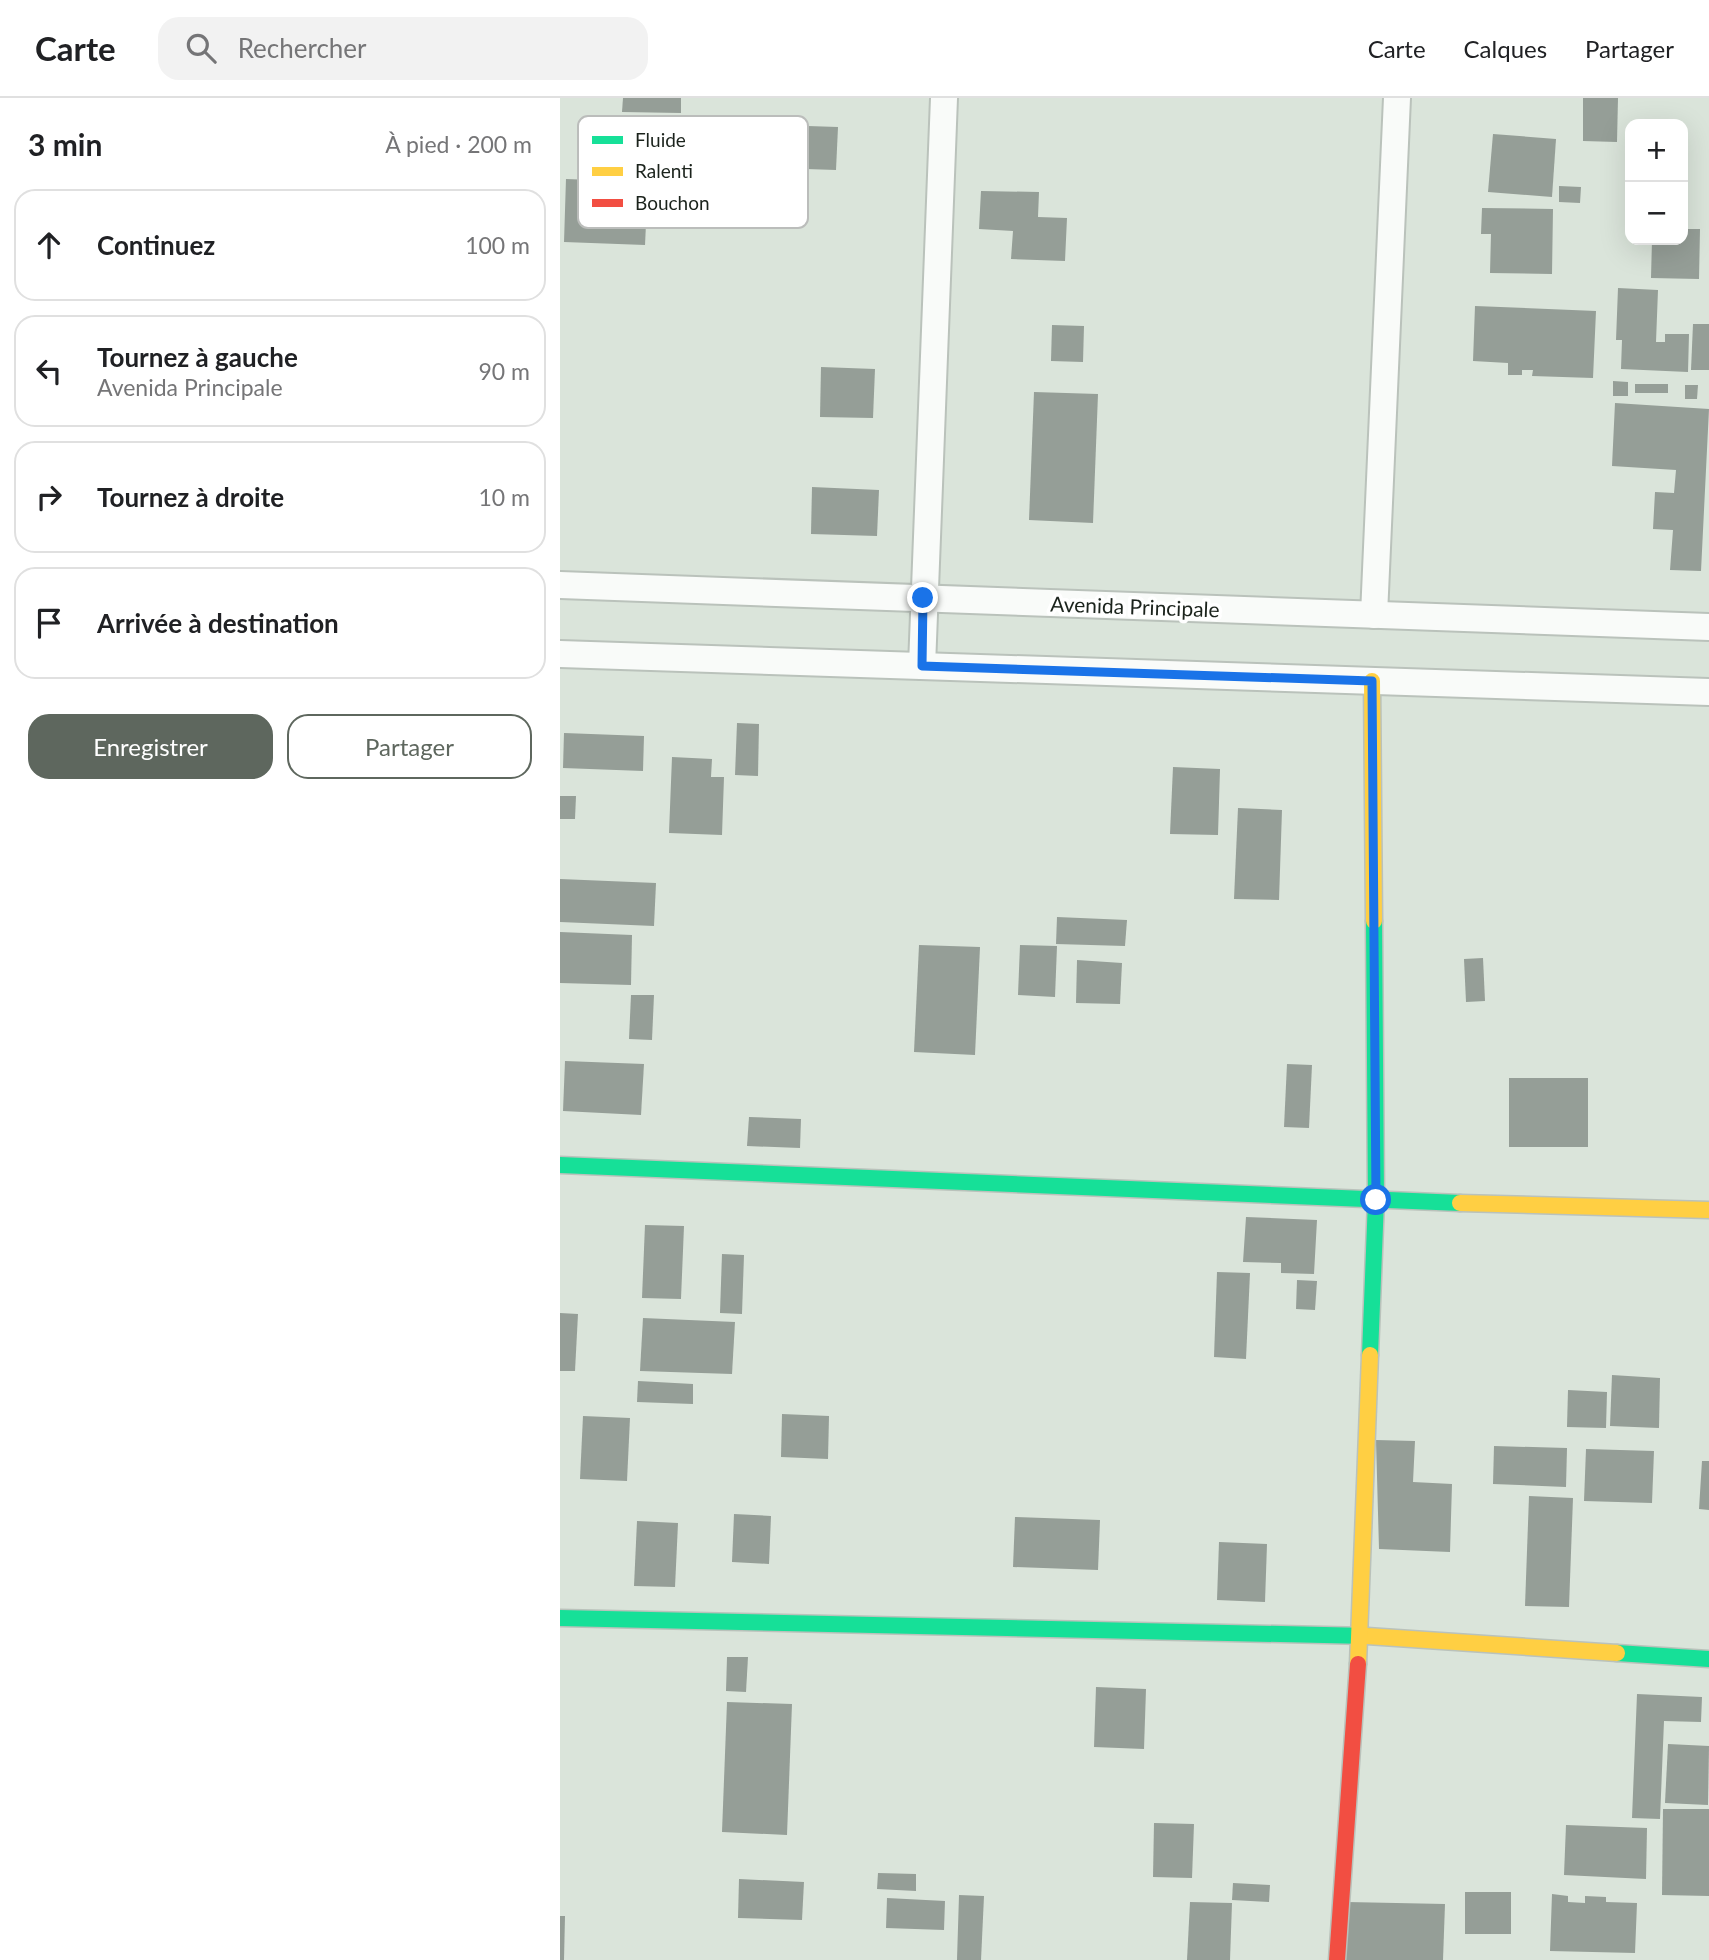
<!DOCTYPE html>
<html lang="fr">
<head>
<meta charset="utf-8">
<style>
	body { margin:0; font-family:Lato,sans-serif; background:#f2f2f2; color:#202124 }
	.controls { position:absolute; right:21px; top:21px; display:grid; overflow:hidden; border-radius:14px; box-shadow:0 7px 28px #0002 }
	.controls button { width:63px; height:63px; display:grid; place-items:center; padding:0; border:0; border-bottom:2px solid #e0e0e0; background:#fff; color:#202124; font:35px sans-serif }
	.stop { position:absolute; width:21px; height:21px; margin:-16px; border:5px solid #1a73e8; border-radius:50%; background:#fff }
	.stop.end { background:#1a73e8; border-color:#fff; box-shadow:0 2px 7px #0008 }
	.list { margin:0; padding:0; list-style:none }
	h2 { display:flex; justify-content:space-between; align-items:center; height:91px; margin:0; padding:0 28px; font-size:30px }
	h2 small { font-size:23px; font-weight:400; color:#757577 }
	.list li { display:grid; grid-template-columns:46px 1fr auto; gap:21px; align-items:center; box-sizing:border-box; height:112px; margin:0 14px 14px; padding:0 14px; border:2px solid #e0e0e0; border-radius:21px }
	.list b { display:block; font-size:26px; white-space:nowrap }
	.list p { margin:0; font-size:23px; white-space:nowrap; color:#757577 }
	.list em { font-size:23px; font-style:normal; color:#757577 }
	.actions { display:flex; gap:14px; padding:21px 28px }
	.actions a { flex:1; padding:16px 0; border:2px solid #5e675e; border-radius:21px; text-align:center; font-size:24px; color:#5e675e }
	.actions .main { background:#5e675e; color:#fff }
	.icon { flex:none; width:38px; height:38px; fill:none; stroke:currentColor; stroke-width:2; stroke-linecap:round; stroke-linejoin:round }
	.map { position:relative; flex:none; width:1149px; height:1862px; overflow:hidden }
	header { display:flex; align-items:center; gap:42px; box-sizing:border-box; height:98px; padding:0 35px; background:#fff; border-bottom:2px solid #e0e0e0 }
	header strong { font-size:33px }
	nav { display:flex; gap:38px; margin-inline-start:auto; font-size:24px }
	.search { width:490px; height:63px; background:#f2f2f2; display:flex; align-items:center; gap:18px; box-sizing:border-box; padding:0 24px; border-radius:21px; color:#757577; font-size:26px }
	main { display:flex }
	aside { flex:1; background:#fff }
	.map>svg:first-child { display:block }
</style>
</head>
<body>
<header>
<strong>Carte</strong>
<div class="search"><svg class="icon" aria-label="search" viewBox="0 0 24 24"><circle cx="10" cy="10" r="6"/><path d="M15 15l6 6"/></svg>Rechercher</div>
<nav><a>Carte</a><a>Calques</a><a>Partager</a></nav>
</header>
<main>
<aside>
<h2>3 min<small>À pied · 200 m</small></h2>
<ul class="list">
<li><svg class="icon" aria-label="ahead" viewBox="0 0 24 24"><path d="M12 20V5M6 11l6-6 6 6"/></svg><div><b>Continuez</b></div><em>100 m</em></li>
<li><svg class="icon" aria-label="left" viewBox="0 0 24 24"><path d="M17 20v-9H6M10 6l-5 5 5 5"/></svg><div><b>Tournez à gauche</b><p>Avenida Principale</p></div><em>90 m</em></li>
<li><svg class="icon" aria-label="right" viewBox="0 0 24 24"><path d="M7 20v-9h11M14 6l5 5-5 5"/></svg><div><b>Tournez à droite</b></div><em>10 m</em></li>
<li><svg class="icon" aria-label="arrive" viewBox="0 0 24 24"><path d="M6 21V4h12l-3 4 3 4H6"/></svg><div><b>Arrivée à destination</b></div></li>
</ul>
<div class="actions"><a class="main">Enregistrer</a><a>Partager</a></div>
</aside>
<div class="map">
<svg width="1149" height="1862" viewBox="0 0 1149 1862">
	<rect width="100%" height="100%" fill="#dae4da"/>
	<g fill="#959e97">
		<polygon points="63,0 121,0 121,15 62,14"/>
		<polygon points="1023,0 1058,0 1057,44 1023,43"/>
		<polygon points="217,27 278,29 276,72 216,70"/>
		<polygon points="933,36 996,41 992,99 928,94"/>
		<polygon points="6,81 88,84 85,147 4,144"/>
		<polygon points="999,88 1021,89 1020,105 999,104"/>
		<polygon points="421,93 479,94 478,119 507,120 505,163 451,161 453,133 419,131"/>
		<polygon points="922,110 993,111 992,176 930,175 931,136 921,136"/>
		<polygon points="1123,131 1140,131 1139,181 1091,180 1092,142 1123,142"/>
		<polygon points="1058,190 1098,192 1096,244 1105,244 1105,236 1129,236 1128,274 1061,271 1062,242 1056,242"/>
		<polygon points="915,208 1036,213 1033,280 972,278 973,272 962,272 962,277 948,277 948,265 913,263"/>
		<polygon points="1133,226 1149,226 1149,272 1131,272"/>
		<polygon points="492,227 524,228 523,264 491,263"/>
		<polygon points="261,269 315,271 313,320 260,319"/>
		<polygon points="1053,283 1068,284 1068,298 1053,298"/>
		<rect x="1075" y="286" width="33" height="9"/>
		<polygon points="1125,287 1138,287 1137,301 1125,301"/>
		<polygon points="474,294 538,296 533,425 469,422"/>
		<polygon points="1055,305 1149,311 1141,473 1110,472 1113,432 1093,431 1095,394 1114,395 1116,372 1052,368"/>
		<polygon points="252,389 319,392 317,438 251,436"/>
		<polygon points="177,625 199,626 198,678 175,677"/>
		<polygon points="4,635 84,638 83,673 3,670"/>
		<polygon points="112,659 152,661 151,679 164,679 162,737 109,735"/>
		<polygon points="613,669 660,671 658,737 610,736"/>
		<polygon points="0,698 16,698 15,721 0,721"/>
		<polygon points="678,710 722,712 719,802 674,801"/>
		<polygon points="0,781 96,785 94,828 0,824"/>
		<polygon points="497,819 567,822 565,848 496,846"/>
		<polygon points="0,834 72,837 71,887 0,885"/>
		<polygon points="359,847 420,849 415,957 354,954"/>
		<polygon points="460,847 497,848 495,899 458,897"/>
		<polygon points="923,860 925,903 906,904 904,861"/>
		<polygon points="517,862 562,865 560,906 516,905"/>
		<polygon points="71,897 94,897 92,942 69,941"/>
		<polygon points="5,963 84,966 81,1017 3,1013"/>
		<polygon points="727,966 752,967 749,1030 724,1029"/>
		<rect x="949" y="980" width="79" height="69"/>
		<polygon points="189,1019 241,1021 240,1050 187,1048"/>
		<polygon points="686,1119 757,1122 754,1176 721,1175 721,1165 683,1164"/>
		<polygon points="85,1127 124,1128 121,1201 82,1200"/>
		<polygon points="162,1156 184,1157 182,1216 160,1215"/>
		<polygon points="657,1174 690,1175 686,1261 654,1259"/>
		<polygon points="737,1182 757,1183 755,1212 736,1211"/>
		<polygon points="0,1215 18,1216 15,1273 0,1273"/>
		<polygon points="83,1220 175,1224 172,1276 80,1273"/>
		<polygon points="1052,1277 1100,1280 1099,1330 1050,1328"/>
		<polygon points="78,1283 133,1286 133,1306 77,1304"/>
		<polygon points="1008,1292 1047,1294 1046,1330 1007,1329"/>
		<polygon points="222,1316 269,1318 268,1361 221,1359"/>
		<polygon points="23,1318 70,1320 67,1383 20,1381"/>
		<polygon points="816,1342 855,1343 853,1384 892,1386 890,1454 819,1451"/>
		<polygon points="934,1348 1007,1350 1006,1389 933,1386"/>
		<polygon points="1026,1351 1094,1353 1092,1405 1024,1403"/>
		<polygon points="1142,1363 1149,1363 1149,1412 1139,1411"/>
		<polygon points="969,1398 1013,1400 1009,1509 965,1508"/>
		<polygon points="174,1416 211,1418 209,1466 172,1464"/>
		<polygon points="455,1419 540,1422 538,1472 453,1469"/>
		<polygon points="77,1423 118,1425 115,1489 74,1488"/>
		<polygon points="659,1444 707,1446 705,1504 657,1502"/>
		<polygon points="167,1559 188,1559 186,1594 166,1593"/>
		<polygon points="536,1589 586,1591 584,1651 534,1649"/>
		<polygon points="1077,1596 1142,1599 1141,1624 1104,1623 1100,1721 1072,1720"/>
		<polygon points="167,1604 232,1606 227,1737 162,1734"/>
		<polygon points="1108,1646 1149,1648 1148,1707 1105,1705"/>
		<polygon points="1103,1711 1149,1711 1149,1798 1102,1797"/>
		<polygon points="594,1725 634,1726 632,1780 593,1779"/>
		<polygon points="1006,1727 1087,1730 1086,1781 1004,1777"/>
		<polygon points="318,1775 356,1776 356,1793 317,1791"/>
		<polygon points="179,1781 244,1784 242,1822 178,1820"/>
		<polygon points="673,1785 710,1787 709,1804 672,1802"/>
		<rect x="905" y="1794" width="46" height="42"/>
		<polygon points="992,1796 1008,1798 1008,1804 1025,1805 1025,1798 1046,1799 1046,1804 1077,1805 1075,1855 990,1853"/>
		<polygon points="399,1797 424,1798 421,1862 397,1862"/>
		<polygon points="327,1800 385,1803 384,1832 326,1830"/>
		<polygon points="630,1804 672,1805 670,1862 627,1862"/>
		<polygon points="787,1804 885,1806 883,1862 786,1862"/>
		<polygon points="0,1818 5,1818 4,1862 0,1862"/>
	</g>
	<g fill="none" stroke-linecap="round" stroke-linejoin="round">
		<g stroke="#bac2bb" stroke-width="30">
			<g id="street">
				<polyline points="0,487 1149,529"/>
				<polyline points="814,517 837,0"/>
				<polyline points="0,556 1149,594"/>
				<polyline points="362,568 384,0"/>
			</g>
		</g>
		<g stroke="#bac2bb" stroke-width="19">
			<g id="fast">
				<polyline points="0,1067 900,1105"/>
				<polyline points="810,1257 816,1102 814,823"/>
				<polyline points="0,1520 807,1538"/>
				<polyline points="1057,1555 1149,1561"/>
			</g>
		</g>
		<g stroke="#bac2bb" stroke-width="19">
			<g id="slow">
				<polyline points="812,583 814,823"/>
				<polyline points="900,1105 1149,1112"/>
				<polyline points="807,1538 1057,1555"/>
				<polyline points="798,1566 810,1257"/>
			</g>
		</g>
		<g stroke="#bac2bb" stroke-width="19">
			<polyline id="jam" points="777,1862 798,1566"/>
		</g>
		<use href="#street" stroke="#f9fbf9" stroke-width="26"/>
		<use href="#fast" stroke="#16e098" stroke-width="16"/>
		<use href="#slow" stroke="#ffcf43" stroke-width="16"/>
		<use href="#jam" stroke="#f24e42" stroke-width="16"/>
	</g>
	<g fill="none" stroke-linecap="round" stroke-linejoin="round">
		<polyline stroke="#1a73e8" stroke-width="9" points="363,500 362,568 812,583 816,1102"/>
	</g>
	<g text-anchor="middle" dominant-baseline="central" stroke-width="7" stroke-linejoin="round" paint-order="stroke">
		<g font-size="21" fill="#1b231c" stroke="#fff">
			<text transform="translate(575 508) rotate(2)">Avenida Principale</text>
		</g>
	</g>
	<rect x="18" y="18" width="230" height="112" rx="10" fill="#fff" stroke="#bbbdbb" stroke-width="2"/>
	<rect x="32" y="38" width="31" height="8" fill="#16e098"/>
	<rect x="32" y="69" width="31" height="9" fill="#ffcf43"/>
	<rect x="32" y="101" width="31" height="8" fill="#f24e42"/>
	<g font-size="19" fill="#1b231c">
		<text x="75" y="49">Fluide</text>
		<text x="75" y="80">Ralenti</text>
		<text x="75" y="112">Bouchon</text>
	</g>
</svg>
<div class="controls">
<button>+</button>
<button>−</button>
</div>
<div class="stop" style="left:816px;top:1102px"></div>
<div class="stop end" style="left:363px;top:500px"></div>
</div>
</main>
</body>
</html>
